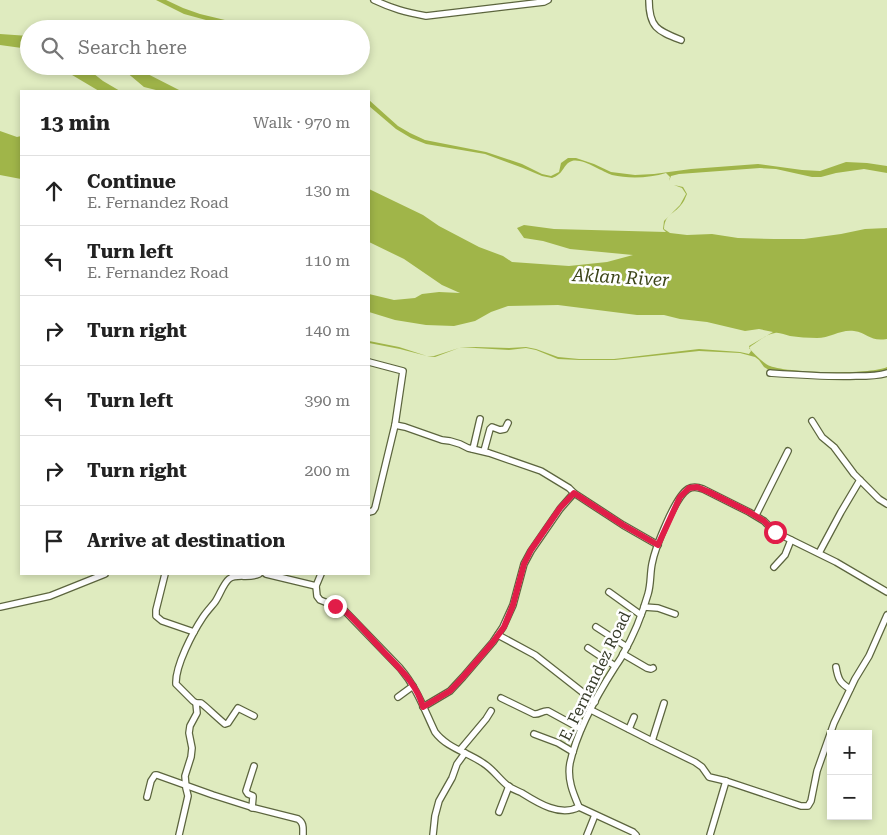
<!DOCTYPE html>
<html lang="en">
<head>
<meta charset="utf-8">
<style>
	body { margin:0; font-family:"Roboto Serif",serif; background:#f2f2f2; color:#222 }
	.controls { position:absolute; right:15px; bottom:15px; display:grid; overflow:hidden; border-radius:0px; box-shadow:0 2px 8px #0003 }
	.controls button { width:45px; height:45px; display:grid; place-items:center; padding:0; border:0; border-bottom:1px solid #e0e0e0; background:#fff; color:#222; font:25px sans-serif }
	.stop { position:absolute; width:15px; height:15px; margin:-11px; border:4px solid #e11d48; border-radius:50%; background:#fff }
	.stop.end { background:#e11d48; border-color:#fff; box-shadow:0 1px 5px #0008 }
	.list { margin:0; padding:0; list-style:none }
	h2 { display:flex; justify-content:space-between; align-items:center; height:65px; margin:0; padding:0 20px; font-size:21px }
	h2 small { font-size:16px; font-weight:400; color:#767676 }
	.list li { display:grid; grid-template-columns:32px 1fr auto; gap:15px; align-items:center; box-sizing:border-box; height:70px; padding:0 20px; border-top:1px solid #e0e0e0 }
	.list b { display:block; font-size:19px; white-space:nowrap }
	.list p { margin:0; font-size:16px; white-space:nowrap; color:#767676 }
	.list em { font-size:16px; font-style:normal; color:#767676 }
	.icon { flex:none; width:28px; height:28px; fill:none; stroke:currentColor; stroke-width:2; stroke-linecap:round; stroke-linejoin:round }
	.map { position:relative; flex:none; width:887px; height:835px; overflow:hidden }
	.search { position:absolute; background:#fff; box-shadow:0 2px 8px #0003; left:20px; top:20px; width:350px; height:55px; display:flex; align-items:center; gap:12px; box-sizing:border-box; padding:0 18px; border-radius:28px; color:#767676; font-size:19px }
	.panel { position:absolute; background:#fff; box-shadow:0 2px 8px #0003; left:20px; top:90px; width:350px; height:485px; border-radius:0px }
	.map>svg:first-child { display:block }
</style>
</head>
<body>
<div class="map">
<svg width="887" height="835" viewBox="0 0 887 835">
	<rect width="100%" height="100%" fill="#dfebbf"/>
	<g fill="#a0b549">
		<polygon points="156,0 166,0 183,8 200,14 254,27 258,29 239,29 184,14"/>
		<polygon points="0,34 29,36 29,49 0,45"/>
		<polygon points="70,66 84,66 103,81 120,91 99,91 62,69 66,67 74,70"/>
		<polygon points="119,66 132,66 181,91 141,91 156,90 144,87"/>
		<path d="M369,100L398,126L410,133L425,140L486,152L522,164L542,174L551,176L559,172L561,163L568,158H576L594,164L611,172L635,175L654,174L691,169L758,164L802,170L820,171L846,162L867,163L887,166V173L864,169L836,173L821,177H812L776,169L760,168L679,174L671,176L669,181L674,185L683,187L687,194C685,198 684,202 681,205C673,215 665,214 664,229L670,233L687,235L712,234L738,238L774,239H804L841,234L865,229L887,228V339C870,342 868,333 854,331C841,329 830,338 817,338C808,338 798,337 790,336C785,335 779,332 775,333C766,334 758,342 751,346L749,348C754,354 763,363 770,366C787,373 871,375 887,367V371L877,374L832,375L772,372L764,367L759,360L755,357L740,353L699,351L615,360H579L558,359L536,350L526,348L509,350L475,348H459L435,357L427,356L400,349L369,343V341L399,347L427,356H434L459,348L476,347L509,348L526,347L536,349L558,357L579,359H614L699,349L740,352L749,354L751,351L749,346L773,332L759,329L745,331L707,322L680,319L664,315H637L558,305L508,306L491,312L475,321L454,326L426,325L395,320L369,312V294L394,300L415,298L422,294L439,292L460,293L442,285L404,259L369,242V189L423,215L439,226L479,247L503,256L512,262L569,266L607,262L633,255L570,249L543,241L524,238L517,228L524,225L554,229L666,232L663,229L664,221L680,205L686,194L682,188L674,185L669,181L670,177L666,173C650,178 629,179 612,175C602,172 583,158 572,161C565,163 564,170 559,174C557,176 554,177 552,178L542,176L523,168L485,154L426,144L411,138L396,129L369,106Z"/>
		<polygon points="0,131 17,137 21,136 21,179 0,175"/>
	</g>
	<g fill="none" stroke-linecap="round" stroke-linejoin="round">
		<g stroke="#5c653e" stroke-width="8">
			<g id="minor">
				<path d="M374,0C393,9 405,12 426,16L544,2L548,0"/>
				<path d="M649,0C649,28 658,31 681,40"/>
				<polyline points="369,362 403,371 395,425 375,508 373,511 369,512"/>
				<path d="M770,373C799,375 827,377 856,376C866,376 878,376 887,373"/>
				<polyline points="812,421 822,437 834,447 854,474 879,499 887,504"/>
				<polyline points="395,425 405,427 442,440 450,441 460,444 468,448 489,453 541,471 569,488 574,493 560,509 531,551 524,564 513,605 503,627 493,642 463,677 450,691 423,707"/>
				<polyline points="473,449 480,419"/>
				<polyline points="484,451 490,429 492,427 500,430 505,429 508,423"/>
				<polyline points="574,493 623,525 658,545"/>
				<polyline points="756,515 788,451"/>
				<polyline points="819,553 841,512 860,480"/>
				<polyline points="774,567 785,555 791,540"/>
				<polyline points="165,574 156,610 156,616 162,621 194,632"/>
				<polyline points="266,574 316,586"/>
				<path d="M321,574L316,586L317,596L320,600L343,609L400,668C417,688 424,709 435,732C447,748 467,752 483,763C493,769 499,779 508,786C512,789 518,791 522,793C538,803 560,817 579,807"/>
				<polyline points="609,592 641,615"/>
				<polyline points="0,607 50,596 105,574"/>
				<polyline points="644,607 658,608 675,614"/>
				<polyline points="596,627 627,647"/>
				<polyline points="498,635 535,655 595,702"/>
				<polyline points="588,648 615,666"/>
				<polyline points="623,654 647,668 651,669 653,668"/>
				<path d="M836,667C838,679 840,683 850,689"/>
				<polyline points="398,697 413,686"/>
				<path d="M501,698L534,714C539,715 543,710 548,711L581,729"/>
				<path d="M196,703C198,703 200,703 201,703C203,704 221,721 225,724L228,723L238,708L254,716"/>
				<polyline points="591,710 652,741 695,762 702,767 709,777 726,781 801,806 808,806 811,801 817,771 834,723 855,679 869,656 887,615"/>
				<polyline points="629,729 634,717"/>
				<polyline points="534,734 558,743 573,752"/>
				<polyline points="652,741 664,703"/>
				<polyline points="460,750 486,719 491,711"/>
				<path d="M147,797L151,781L155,775H157L213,795L254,808L298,819C304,823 303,828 303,835"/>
				<polyline points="252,808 253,797 253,796 248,794 246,791 254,766"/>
				<polyline points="499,812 509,786"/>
				<path d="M179,835L188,796L186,788L185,776L191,757L192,748L189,733L190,726L197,713L196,703L193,701L176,684C175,666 193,632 203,617C207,611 211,607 215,602C220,595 223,584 229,579C236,573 249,579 259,574"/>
				<polyline points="433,835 435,816 439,801 452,778 457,764 465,753"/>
				<polyline points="587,835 595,815"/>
				<path d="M636,835L633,832L579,807C573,793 567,779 570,763C577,731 597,695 615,667C618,662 621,659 623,654C634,635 642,615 648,594C651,584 650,574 652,564C655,548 675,497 688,489C693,486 698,487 703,489L749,512L764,521L775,532L836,562L887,592"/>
				<polyline points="710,835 726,781"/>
			</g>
		</g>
		<use href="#minor" stroke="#fff" stroke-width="5.5"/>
	</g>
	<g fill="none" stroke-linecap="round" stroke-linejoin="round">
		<path stroke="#e11d48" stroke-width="6" d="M335,606L343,609C357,622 370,637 383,651C399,668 417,684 423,707L450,691L463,677L493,642L504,627L513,605L524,564L531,550L560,508L574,493L623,525L658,545L680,497L689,488L697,487L709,492L749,512L764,521L775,532"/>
	</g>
	<g text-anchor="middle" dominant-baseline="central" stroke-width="5" stroke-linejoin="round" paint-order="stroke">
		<g font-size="16" fill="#373c2a" stroke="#fff">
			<text transform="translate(595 676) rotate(-64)">E. Fernandez Road</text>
		</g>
		<g font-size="18" font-style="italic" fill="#3c4519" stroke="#fff">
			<text transform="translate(621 277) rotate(3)">Aklan River</text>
		</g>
	</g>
</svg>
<div class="controls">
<button>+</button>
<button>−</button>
</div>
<div class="stop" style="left:775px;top:532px"></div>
<div class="stop end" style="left:335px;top:606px"></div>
<div class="search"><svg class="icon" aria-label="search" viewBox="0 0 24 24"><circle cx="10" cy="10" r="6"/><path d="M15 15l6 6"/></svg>Search here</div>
<section class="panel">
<h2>13 min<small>Walk · 970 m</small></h2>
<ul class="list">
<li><svg class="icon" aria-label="ahead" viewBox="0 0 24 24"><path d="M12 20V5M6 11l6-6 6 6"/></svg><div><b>Continue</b><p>E. Fernandez Road</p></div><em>130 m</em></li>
<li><svg class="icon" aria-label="left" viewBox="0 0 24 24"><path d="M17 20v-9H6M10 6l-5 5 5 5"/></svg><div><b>Turn left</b><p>E. Fernandez Road</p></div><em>110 m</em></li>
<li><svg class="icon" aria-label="right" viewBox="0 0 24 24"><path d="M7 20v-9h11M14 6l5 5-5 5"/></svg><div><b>Turn right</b></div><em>140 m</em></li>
<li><svg class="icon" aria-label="left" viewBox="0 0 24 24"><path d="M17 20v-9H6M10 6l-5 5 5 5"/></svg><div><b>Turn left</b></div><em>390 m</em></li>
<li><svg class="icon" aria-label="right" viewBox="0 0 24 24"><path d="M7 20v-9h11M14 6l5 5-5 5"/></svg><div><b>Turn right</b></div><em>200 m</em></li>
<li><svg class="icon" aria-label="arrive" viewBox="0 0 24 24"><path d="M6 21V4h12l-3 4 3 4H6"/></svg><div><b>Arrive at destination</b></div></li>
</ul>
</section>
</div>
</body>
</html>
